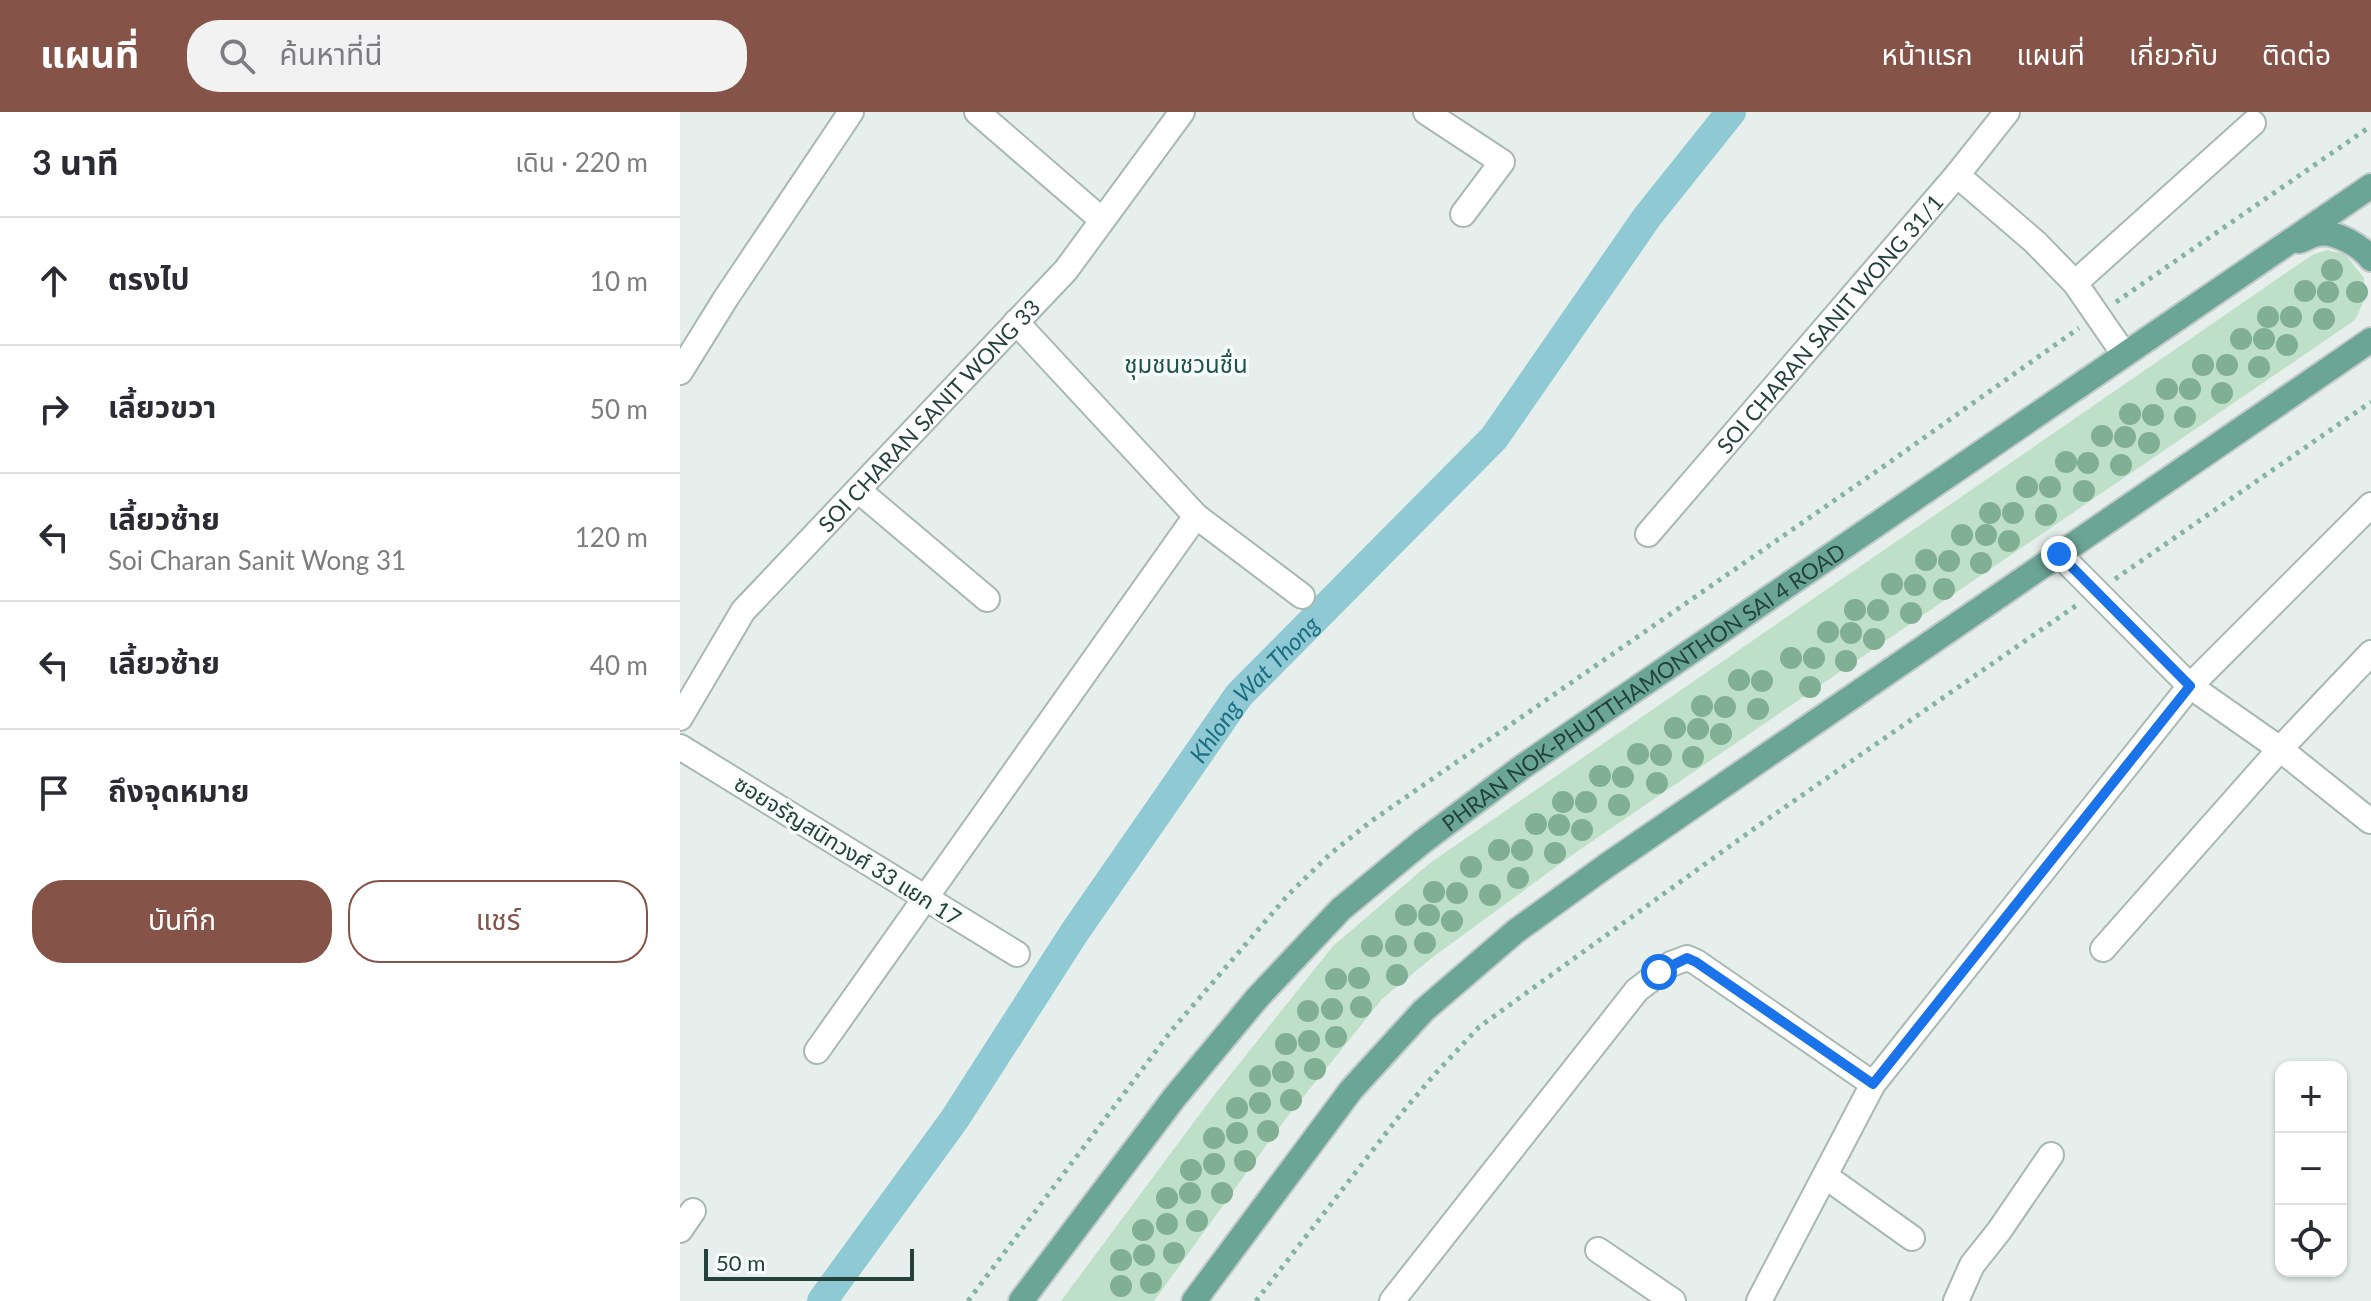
<!DOCTYPE html>
<html lang="th">
<head>
<meta charset="utf-8">
<style>
	body { margin:0; font-family:Lato,"Noto Sans Thai",sans-serif; background:#f2f2f3; color:#2b2b33 }
	.controls { position:absolute; right:24px; bottom:24px; display:grid; overflow:hidden; border-radius:16px; box-shadow:0 2px 6px #0004 }
	.controls button { width:72px; height:72px; display:grid; place-items:center; padding:0; border:0; border-bottom:2px solid #e1e1e2; background:#fff; color:#2b2b33; font:40px sans-serif }
	.scale { position:absolute; left:24px; bottom:20px; width:210px; box-sizing:border-box; padding-left:8px; border:4px solid #24423a; border-top:0; font-size:22px; line-height:28px; white-space:nowrap; color:#24423a; -webkit-text-stroke:6px #f7fbf9; paint-order:stroke }
	.stop { position:absolute; width:24px; height:24px; margin:-18px; border:6px solid #1a73e8; border-radius:50%; background:#fff }
	.stop.end { background:#1a73e8; border-color:#fff; box-shadow:0 2px 8px #0008 }
	.list { margin:0; padding:0; list-style:none }
	h2 { display:flex; justify-content:space-between; align-items:center; height:104px; margin:0; padding:0 32px; font-size:34px }
	h2 small { font-size:26px; font-weight:400; color:#7c7c81 }
	.list li { display:grid; grid-template-columns:52px 1fr auto; gap:24px; align-items:center; box-sizing:border-box; height:128px; padding:0 32px; border-top:2px solid #e1e1e2 }
	.list b { display:block; font-size:30px; white-space:nowrap }
	.list p { margin:0; font-size:26px; white-space:nowrap; color:#7c7c81 }
	.list em { font-size:26px; font-style:normal; color:#7c7c81 }
	.actions { display:flex; gap:16px; padding:24px 32px }
	.actions a { flex:1; padding:18px 0; border:2px solid #855347; border-radius:32px; text-align:center; font-size:28px; color:#855347 }
	.actions .main { background:#855347; color:#fff }
	.icon { flex:none; width:44px; height:44px; fill:none; stroke:currentColor; stroke-width:2; stroke-linecap:round; stroke-linejoin:round }
	.map { position:relative; flex:none; width:1691px; height:1189px; overflow:hidden }
	header { display:flex; align-items:center; gap:48px; box-sizing:border-box; height:112px; padding:0 40px; background:#855347; color:#fff }
	header strong { font-size:38px }
	nav { display:flex; gap:44px; margin-inline-start:auto; font-size:28px }
	.search { width:560px; height:72px; background:#f2f2f3; display:flex; align-items:center; gap:20px; box-sizing:border-box; padding:0 28px; border-radius:32px; color:#7c7c81; font-size:30px }
	main { display:flex }
	aside { flex:1; background:#fff }
	.map>svg:first-child { display:block }
</style>
</head>
<body>
<header>
<strong>แผนที่</strong>
<div class="search"><svg class="icon" aria-label="search" viewBox="0 0 24 24"><circle cx="10" cy="10" r="6"/><path d="M15 15l6 6"/></svg>ค้นหาที่นี่</div>
<nav><a>หน้าแรก</a><a>แผนที่</a><a>เกี่ยวกับ</a><a>ติดต่อ</a></nav>
</header>
<main>
<aside>
<h2>3 นาที<small>เดิน · 220 m</small></h2>
<ul class="list">
<li><svg class="icon" aria-label="ahead" viewBox="0 0 24 24"><path d="M12 20V5M6 11l6-6 6 6"/></svg><div><b>ตรงไป</b></div><em>10 m</em></li>
<li><svg class="icon" aria-label="right" viewBox="0 0 24 24"><path d="M7 20v-9h11M14 6l5 5-5 5"/></svg><div><b>เลี้ยวขวา</b></div><em>50 m</em></li>
<li><svg class="icon" aria-label="left" viewBox="0 0 24 24"><path d="M17 20v-9H6M10 6l-5 5 5 5"/></svg><div><b>เลี้ยวซ้าย</b><p>Soi Charan Sanit Wong 31</p></div><em>120 m</em></li>
<li><svg class="icon" aria-label="left" viewBox="0 0 24 24"><path d="M17 20v-9H6M10 6l-5 5 5 5"/></svg><div><b>เลี้ยวซ้าย</b></div><em>40 m</em></li>
<li><svg class="icon" aria-label="arrive" viewBox="0 0 24 24"><path d="M6 21V4h12l-3 4 3 4H6"/></svg><div><b>ถึงจุดหมาย</b></div></li>
</ul>
<div class="actions"><a class="main">บันทึก</a><a>แชร์</a></div>
</aside>
<div class="map">
<svg width="1691" height="1189" viewBox="0 0 1691 1189">
	<rect width="100%" height="100%" fill="#e6efeb"/>
	<polygon fill="#bfe0c8" points="1647,138 1665,142 1684,166 1684,189 1675,208 895,741 753,845 702,887 604,1009 474,1189 381,1189 531,987 653,834 750,751 1632,143"/>
	<g fill="none" stroke-linecap="round" stroke-linejoin="round">
		<path stroke="#8ec9d4" stroke-width="30" id="s1" d="M142,1189L274,1008L394,821L559,583L814,326L967,105L1051,0"/>
		<g stroke="#a8b8b2" stroke-width="28">
			<g id="minor">
				<polyline points="297,0 422,108"/>
				<polyline points="746,0 822,50 783,102"/>
				<polyline points="1277,63 1355,130 1395,171 1444,242"/>
				<polyline points="1395,171 1573,11"/>
				<polyline points="0,260 46,186 171,0"/>
				<polyline points="178,378 307,487"/>
				<polyline points="516,404 622,484"/>
				<path id="s2" d="M968,422L1277,63L1327,0"/>
				<polyline points="1379,442 1510,574 1600,637 1690,709"/>
				<path id="s3" d="M0,606L63,499L386,158L502,0"/>
				<polyline points="0,635 337,842"/>
				<polyline points="1423,837 1600,637 1691,541"/>
				<polyline points="137,939 516,404 336,210"/>
				<polyline points="1145,1064 1232,1126"/>
				<polyline points="0,1118 13,1099"/>
				<polyline points="918,1138 993,1189"/>
				<polyline points="712,1189 957,878 991,852 1007,846 1016,850 1193,972"/>
				<polyline points="1079,1189 1193,972 1510,574 1691,393"/>
				<polyline points="1276,1189 1292,1153 1319,1119 1371,1043"/>
			</g>
		</g>
		<g stroke="#c2cac8" stroke-width="28">
			<g id="major">
				<path d="M1619,129C1625,127 1632,123 1638,122C1656,119 1681,134 1691,147"/>
				<path id="s4" d="M341,1189L494,986L578,885L661,797L742,730L842,655L1691,74"/>
				<polyline points="514,1189 671,978 744,898 836,819 926,754 1691,228"/>
			</g>
		</g>
		<g stroke="#86b3a5" stroke-width="5" stroke-dasharray="4 6" stroke-linecap="butt">
			<polyline points="1436,190 1691,14"/>
			<polyline points="1435,467 1691,290"/>
			<polyline points="288,1189 491,919 608,783 649,743 690,710 1207,352 1399,216"/>
			<polyline points="576,1189 720,1003 754,963 799,915 1082,711 1397,493"/>
		</g>
		<use href="#minor" stroke="#fff" stroke-width="24"/>
		<use href="#major" stroke="#6aa596" stroke-width="24"/>
	</g>
	<g fill="#80af93">
		<circle cx="1652" cy="158" r="11"/>
		<circle cx="1625" cy="179" r="11"/>
		<circle cx="1648" cy="180" r="11"/>
		<circle cx="1677" cy="180" r="11"/>
		<circle cx="1588" cy="205" r="11"/>
		<circle cx="1611" cy="205" r="11"/>
		<circle cx="1644" cy="207" r="11"/>
		<circle cx="1561" cy="227" r="11"/>
		<circle cx="1584" cy="227" r="11"/>
		<circle cx="1607" cy="233" r="11"/>
		<circle cx="1523" cy="253" r="11"/>
		<circle cx="1547" cy="253" r="11"/>
		<circle cx="1579" cy="255" r="11"/>
		<circle cx="1487" cy="277" r="11"/>
		<circle cx="1510" cy="277" r="11"/>
		<circle cx="1542" cy="281" r="11"/>
		<circle cx="1450" cy="302" r="11"/>
		<circle cx="1473" cy="303" r="11"/>
		<circle cx="1505" cy="305" r="11"/>
		<circle cx="1422" cy="324" r="11"/>
		<circle cx="1445" cy="325" r="11"/>
		<circle cx="1469" cy="331" r="11"/>
		<circle cx="1386" cy="350" r="11"/>
		<circle cx="1408" cy="351" r="11"/>
		<circle cx="1441" cy="353" r="11"/>
		<circle cx="1347" cy="375" r="11"/>
		<circle cx="1370" cy="375" r="11"/>
		<circle cx="1404" cy="379" r="11"/>
		<circle cx="1310" cy="401" r="11"/>
		<circle cx="1333" cy="401" r="11"/>
		<circle cx="1366" cy="403" r="11"/>
		<circle cx="1282" cy="423" r="11"/>
		<circle cx="1306" cy="423" r="11"/>
		<circle cx="1329" cy="429" r="11"/>
		<circle cx="1246" cy="448" r="11"/>
		<circle cx="1269" cy="449" r="11"/>
		<circle cx="1301" cy="451" r="11"/>
		<circle cx="1212" cy="472" r="11"/>
		<circle cx="1235" cy="473" r="11"/>
		<circle cx="1264" cy="477" r="11"/>
		<circle cx="1175" cy="498" r="11"/>
		<circle cx="1198" cy="498" r="11"/>
		<circle cx="1231" cy="501" r="11"/>
		<circle cx="1148" cy="520" r="11"/>
		<circle cx="1171" cy="521" r="11"/>
		<circle cx="1194" cy="527" r="11"/>
		<circle cx="1111" cy="546" r="11"/>
		<circle cx="1134" cy="546" r="11"/>
		<circle cx="1166" cy="549" r="11"/>
		<circle cx="1059" cy="568" r="11"/>
		<circle cx="1082" cy="569" r="11"/>
		<circle cx="1130" cy="575" r="11"/>
		<circle cx="1022" cy="594" r="11"/>
		<circle cx="1045" cy="595" r="11"/>
		<circle cx="1078" cy="597" r="11"/>
		<circle cx="995" cy="616" r="11"/>
		<circle cx="1018" cy="617" r="11"/>
		<circle cx="1041" cy="622" r="11"/>
		<circle cx="958" cy="642" r="11"/>
		<circle cx="981" cy="643" r="11"/>
		<circle cx="1013" cy="645" r="11"/>
		<circle cx="920" cy="664" r="11"/>
		<circle cx="943" cy="665" r="11"/>
		<circle cx="977" cy="671" r="11"/>
		<circle cx="883" cy="690" r="11"/>
		<circle cx="906" cy="690" r="11"/>
		<circle cx="939" cy="693" r="11"/>
		<circle cx="856" cy="712" r="11"/>
		<circle cx="879" cy="713" r="11"/>
		<circle cx="902" cy="718" r="11"/>
		<circle cx="819" cy="738" r="11"/>
		<circle cx="842" cy="738" r="11"/>
		<circle cx="875" cy="741" r="11"/>
		<circle cx="791" cy="755" r="11"/>
		<circle cx="838" cy="766" r="11"/>
		<circle cx="754" cy="780" r="11"/>
		<circle cx="777" cy="781" r="11"/>
		<circle cx="810" cy="783" r="11"/>
		<circle cx="726" cy="803" r="11"/>
		<circle cx="749" cy="803" r="11"/>
		<circle cx="772" cy="809" r="11"/>
		<circle cx="745" cy="831" r="11"/>
		<circle cx="692" cy="834" r="11"/>
		<circle cx="716" cy="834" r="11"/>
		<circle cx="717" cy="863" r="11"/>
		<circle cx="679" cy="866" r="11"/>
		<circle cx="656" cy="867" r="11"/>
		<circle cx="681" cy="895" r="11"/>
		<circle cx="652" cy="897" r="11"/>
		<circle cx="628" cy="899" r="11"/>
		<circle cx="656" cy="925" r="11"/>
		<circle cx="629" cy="929" r="11"/>
		<circle cx="606" cy="932" r="11"/>
		<circle cx="635" cy="957" r="11"/>
		<circle cx="603" cy="960" r="11"/>
		<circle cx="580" cy="964" r="11"/>
		<circle cx="611" cy="988" r="11"/>
		<circle cx="580" cy="991" r="11"/>
		<circle cx="557" cy="996" r="11"/>
		<circle cx="588" cy="1019" r="11"/>
		<circle cx="557" cy="1021" r="11"/>
		<circle cx="534" cy="1026" r="11"/>
		<circle cx="565" cy="1049" r="11"/>
		<circle cx="534" cy="1052" r="11"/>
		<circle cx="511" cy="1058" r="11"/>
		<circle cx="510" cy="1081" r="11"/>
		<circle cx="542" cy="1081" r="11"/>
		<circle cx="487" cy="1086" r="11"/>
		<circle cx="517" cy="1109" r="11"/>
		<circle cx="487" cy="1112" r="11"/>
		<circle cx="463" cy="1118" r="11"/>
		<circle cx="494" cy="1141" r="11"/>
		<circle cx="464" cy="1143" r="11"/>
		<circle cx="441" cy="1148" r="11"/>
		<circle cx="471" cy="1171" r="11"/>
		<circle cx="441" cy="1174" r="11"/>
	</g>
	<g fill="none" stroke-linecap="round" stroke-linejoin="round">
		<polyline stroke="#1a73e8" stroke-width="10" points="979,860 1007,846 1016,850 1193,972 1510,574 1379,442"/>
	</g>
	<g text-anchor="middle" dominant-baseline="central" stroke-width="7" stroke-linejoin="round" paint-order="stroke">
		<g font-size="22" fill="#24423a" stroke="#f7fbf9">
			<text stroke="none"><textPath href="#s2" startOffset="278">SOI CHARAN SANIT WONG 31/1</textPath></text>
			<text stroke="none"><textPath href="#s3" startOffset="394">SOI CHARAN SANIT WONG 33</textPath></text>
			<text stroke="none"><textPath href="#s4" startOffset="882">PHRAN NOK-PHUTTHAMONTHON SAI 4 ROAD</textPath></text>
			<text transform="translate(168 738) rotate(32)">ซอยจรัญสนิทวงศ์ 33 แยก 17</text>
		</g>
		<g font-size="24" fill="#1f5548" stroke="#f7fbf9">
			<text x="506" y="251">ชุมชนชวนชื่น</text>
		</g>
		<g font-size="24" font-style="italic" fill="#1c6f80" stroke="#f7fbf9">
			<text stroke="none"><textPath href="#s1" startOffset="750">Khlong Wat Thong</textPath></text>
		</g>
	</g>
</svg>
<div class="controls">
<button>+</button>
<button>−</button>
<button><svg class="icon" aria-label="locate" viewBox="0 0 24 24"><circle cx="12" cy="12" r="6"/><path d="M12 2v4M12 18v4M2 12h4M18 12h4"/></svg></button>
</div>
<div class="scale">50 m</div>
<div class="stop" style="left:979px;top:860px"></div>
<div class="stop end" style="left:1379px;top:442px"></div>
</div>
</main>
</body>
</html>
